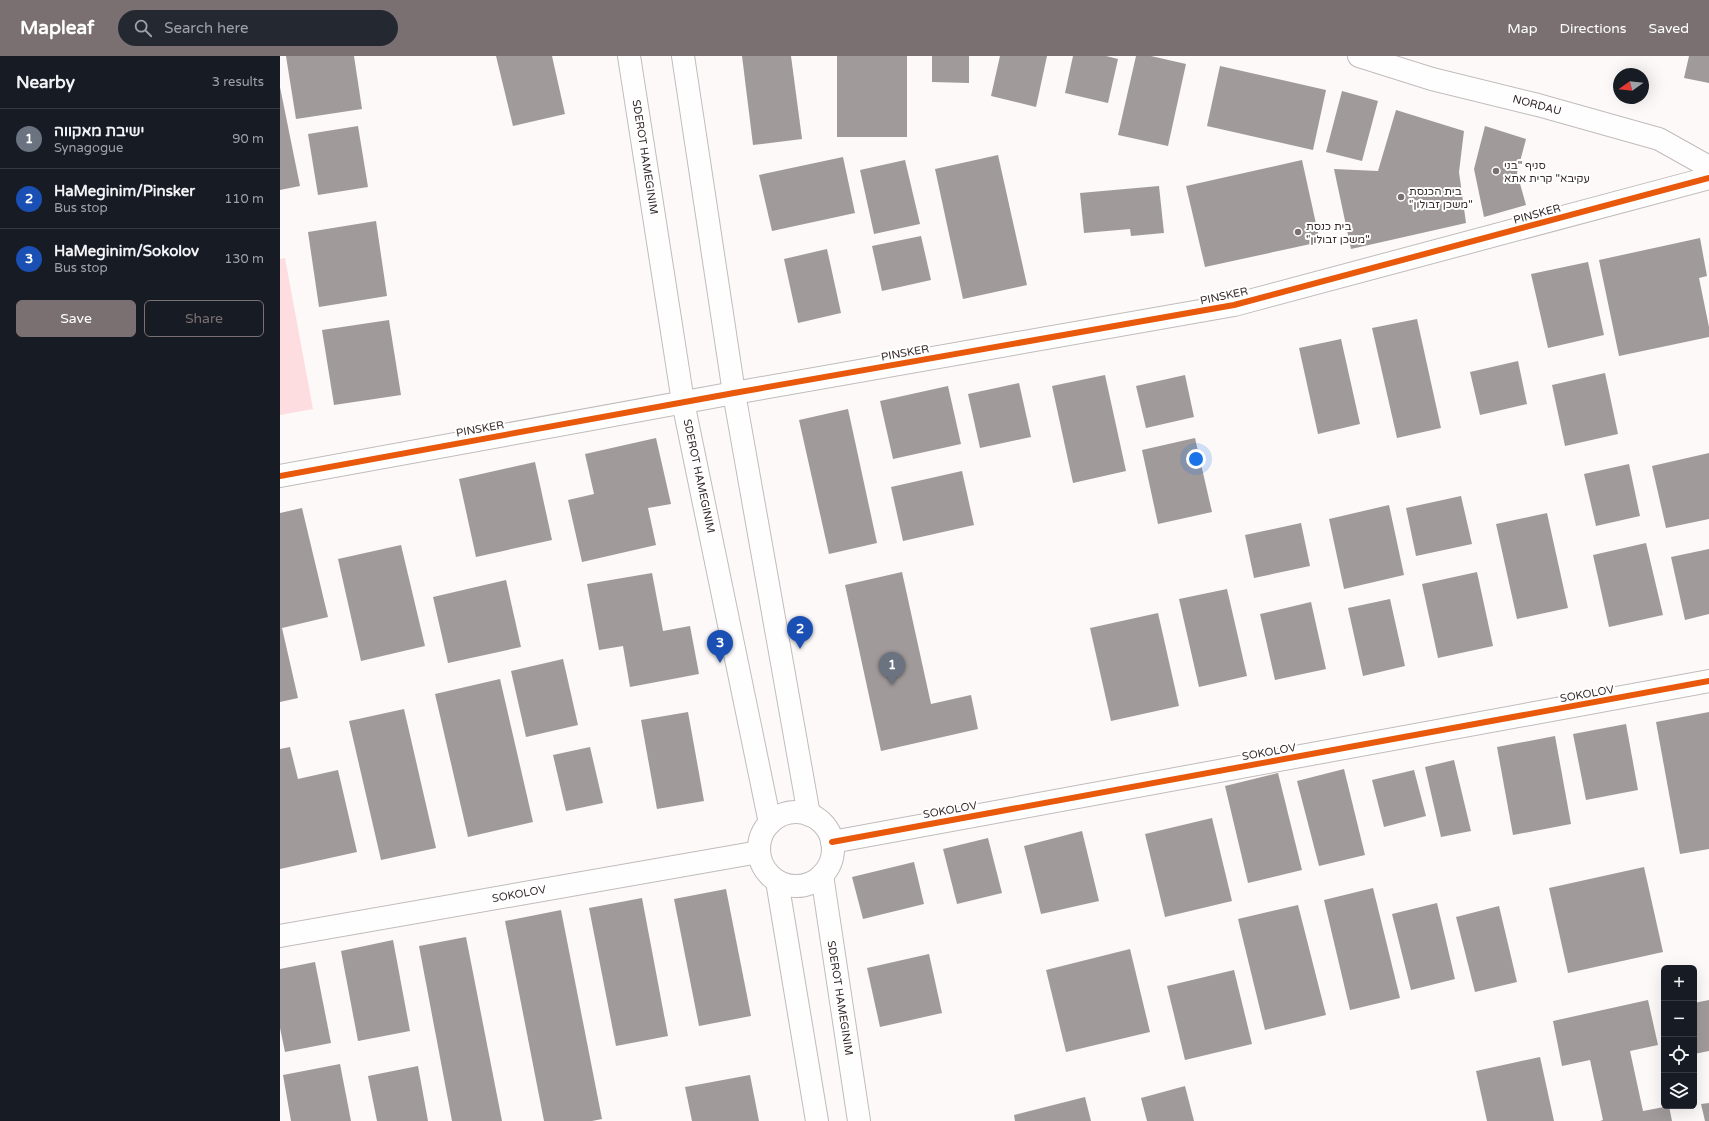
<!DOCTYPE html>
<html lang="en">
<head>
<meta charset="utf-8">
<style>
	body { margin:0; font-family:"Varela Round",Heebo,sans-serif; background:#242831; color:#f1f3f6 }
	.controls { position:absolute; right:12px; bottom:12px; display:grid; overflow:hidden; border-radius:6px; box-shadow:0 4px 16px #0002 }
	.controls button { width:36px; height:36px; display:grid; place-items:center; padding:0; border:0; border-bottom:1px solid #363941; background:#171b24; color:#f1f3f6; font:20px sans-serif }
	.compass { position:absolute; left:1333px; top:12px; width:36px; height:36px; border-radius:50%; background:#171b24; box-shadow:0 4px 16px #0002; rotate:255deg }
	.you { position:absolute; left:916px; top:403px; width:14px; height:14px; margin:-10px; border:3px solid #fff; border-radius:50%; background:#1a73e8; box-shadow:0 0 0 6px #1a73e833 }
	.badge { display:grid; place-items:center; width:26px; height:26px; border-radius:50%; background:#7a7071; color:#fff; font-size:13px; font-weight:700 }
	.pin { position:absolute; translate:-50% -33px; filter:drop-shadow(0 1px 2px #0008) }
	.pin::after { content:''; position:absolute; top:21px; width:14px; height:12px; background:inherit; clip-path:polygon(0 0,100% 0,50% 100%) }
	.list { margin:0; padding:0; list-style:none }
	h2 { display:flex; justify-content:space-between; align-items:center; height:52px; margin:0; padding:0 16px; font-size:17px }
	h2 small { font-size:13px; font-weight:400; color:#9ea1a6 }
	.list li { display:grid; grid-template-columns:26px 1fr auto; gap:12px; align-items:center; box-sizing:border-box; height:60px; padding:0 16px; border-top:1px solid #363941 }
	.list b { display:block; font-size:15px; white-space:nowrap }
	.list p { margin:0; font-size:13px; white-space:nowrap; color:#9ea1a6 }
	.list em { font-size:13px; font-style:normal; color:#9ea1a6 }
	.actions { display:flex; gap:8px; padding:12px 16px }
	.actions a { flex:1; padding:9px 0; border:1px solid #7a7071; border-radius:6px; text-align:center; font-size:14px; color:#7a7071 }
	.actions .main { background:#7a7071; color:#fff }
	.icon { flex:none; width:22px; height:22px; fill:none; stroke:currentColor; stroke-width:2; stroke-linecap:round; stroke-linejoin:round }
	.map { position:relative; flex:none; width:1429px; height:1065px; overflow:hidden }
	header { display:flex; align-items:center; gap:24px; box-sizing:border-box; height:56px; padding:0 20px; background:#7a7071; color:#fff }
	header strong { font-size:19px }
	nav { display:flex; gap:22px; margin-inline-start:auto; font-size:14px }
	.search { width:280px; height:36px; background:#242831; display:flex; align-items:center; gap:10px; box-sizing:border-box; padding:0 14px; border-radius:22px; color:#9ea1a6; font-size:15px }
	main { display:flex }
	aside { flex:1; background:#171b24 }
	.map>svg:first-child { display:block }
</style>
</head>
<body>
<header>
<strong>Mapleaf</strong>
<div class="search"><svg class="icon" aria-label="search" viewBox="0 0 24 24"><circle cx="10" cy="10" r="6"/><path d="M15 15l6 6"/></svg>Search here</div>
<nav><a>Map</a><a>Directions</a><a>Saved</a></nav>
</header>
<main>
<aside>
<h2>Nearby<small>3 results</small></h2>
<ul class="list">
<li><span class="badge" style="background:#6b7280">1</span><div><b>ישיבת מאקווה</b><p>Synagogue</p></div><em>90 m</em></li>
<li><span class="badge" style="background:#1a4fb4">2</span><div><b>HaMeginim/Pinsker</b><p>Bus stop</p></div><em>110 m</em></li>
<li><span class="badge" style="background:#1a4fb4">3</span><div><b>HaMeginim/Sokolov</b><p>Bus stop</p></div><em>130 m</em></li>
</ul>
<div class="actions"><a class="main">Save</a><a>Share</a></div>
</aside>
<div class="map">
<svg width="1429" height="1065" viewBox="0 0 1429 1065">
	<rect width="100%" height="100%" fill="#fdf9f9"/>
	<polygon fill="#fedde0" points="5,202 33,353 0,359 0,203"/>
	<g fill="#a19a9a">
		<polygon points="6,0 74,0 82,53 16,63"/>
		<polygon points="216,0 272,0 285,58 233,70"/>
		<polygon points="462,0 511,0 522,83 473,89"/>
		<rect x="557" y="0" width="70" height="81"/>
		<polygon points="652,0 689,0 689,27 652,26"/>
		<polygon points="720,0 767,0 756,51 711,40"/>
		<polygon points="793,0 826,0 838,3 828,47 785,37"/>
		<polygon points="856,0 871,0 906,8 888,90 838,79"/>
		<polygon points="1409,0 1429,0 1429,27 1404,22"/>
		<polygon points="940,10 1046,34 1033,94 927,70"/>
		<polygon points="0,31 20,130 0,134"/>
		<polygon points="1062,35 1098,45 1082,105 1046,96"/>
		<polygon points="1116,54 1184,75 1179,116 1186,167 1071,193 1054,113 1098,115"/>
		<polygon points="78,70 88,131 38,139 28,78"/>
		<polygon points="1205,70 1246,83 1237,117 1246,149 1204,161 1194,113"/>
		<polygon points="718,99 747,229 683,243 655,113"/>
		<polygon points="563,101 575,157 492,175 479,119"/>
		<polygon points="625,104 640,168 594,178 580,114"/>
		<polygon points="1022,104 1040,186 925,211 906,130"/>
		<polygon points="879,130 884,177 851,180 850,173 804,177 800,137"/>
		<polygon points="96,165 107,240 39,251 28,176"/>
		<polygon points="641,180 651,224 602,235 592,190"/>
		<polygon points="1420,182 1427,220 1419,222 1429,271 1429,281 1339,300 1319,204"/>
		<polygon points="547,193 561,257 518,267 504,203"/>
		<polygon points="1308,206 1324,279 1268,292 1251,218"/>
		<polygon points="1137,263 1161,372 1117,382 1092,272"/>
		<polygon points="109,264 121,339 54,349 42,274"/>
		<polygon points="1061,283 1080,368 1038,378 1019,292"/>
		<polygon points="1238,305 1247,348 1200,359 1190,316"/>
		<polygon points="1325,317 1338,378 1285,390 1272,329"/>
		<polygon points="825,319 846,415 793,427 772,330"/>
		<polygon points="905,319 914,361 866,372 856,330"/>
		<polygon points="739,327 751,381 700,392 688,338"/>
		<polygon points="668,330 681,388 613,403 600,345"/>
		<polygon points="568,353 597,487 549,498 519,364"/>
		<polygon points="376,382 391,448 368,452 376,489 302,506 288,444 314,438 305,398"/>
		<polygon points="915,382 932,456 878,468 862,394"/>
		<polygon points="1429,397 1429,463 1386,472 1372,410"/>
		<polygon points="255,406 272,484 196,501 179,423"/>
		<polygon points="1349,408 1360,460 1316,470 1304,418"/>
		<polygon points="682,415 694,469 623,485 611,431"/>
		<polygon points="1181,440 1192,488 1136,500 1126,452"/>
		<polygon points="1109,449 1124,519 1064,533 1049,463"/>
		<polygon points="22,452 48,561 2,572 18,642 0,646 0,457"/>
		<polygon points="1267,457 1288,552 1237,563 1216,468"/>
		<polygon points="1021,467 1030,510 974,522 965,479"/>
		<polygon points="1366,487 1383,559 1329,571 1313,499"/>
		<polygon points="121,489 145,590 81,605 58,503"/>
		<polygon points="1429,493 1429,558 1405,564 1391,501"/>
		<polygon points="622,516 651,648 691,639 698,673 601,695 565,529"/>
		<polygon points="1197,516 1213,590 1158,602 1142,528"/>
		<polygon points="372,517 383,575 410,570 419,618 350,631 343,590 319,594 307,528"/>
		<polygon points="226,524 241,591 168,607 153,541"/>
		<polygon points="947,533 967,620 919,631 899,543"/>
		<polygon points="1110,543 1125,610 1083,620 1068,552"/>
		<polygon points="1031,546 1046,613 995,624 980,558"/>
		<polygon points="878,557 899,650 831,665 810,572"/>
		<polygon points="283,603 298,669 246,681 231,615"/>
		<polygon points="220,623 253,766 188,781 155,638"/>
		<polygon points="124,653 156,792 101,804 69,665"/>
		<polygon points="408,656 424,745 377,753 361,664"/>
		<polygon points="1429,656 1429,793 1400,798 1376,666"/>
		<polygon points="1346,668 1358,734 1306,744 1293,678"/>
		<polygon points="1275,680 1291,768 1233,779 1217,691"/>
		<polygon points="10,691 18,723 58,714 77,796 0,813 0,693"/>
		<polygon points="310,691 323,747 286,755 273,699"/>
		<polygon points="1174,704 1191,775 1161,781 1145,711"/>
		<polygon points="1064,713 1085,799 1039,810 1017,725"/>
		<polygon points="1134,714 1146,760 1104,771 1092,724"/>
		<polygon points="998,717 1022,814 968,827 945,730"/>
		<polygon points="932,762 952,845 885,861 865,778"/>
		<polygon points="802,775 819,845 761,858 744,790"/>
		<polygon points="708,782 722,837 677,848 663,793"/>
		<polygon points="634,806 644,848 583,863 572,821"/>
		<polygon points="1364,811 1383,896 1288,917 1269,832"/>
		<polygon points="1093,832 1120,942 1070,954 1044,844"/>
		<polygon points="446,833 471,960 419,970 394,843"/>
		<polygon points="362,842 388,980 336,990 309,852"/>
		<polygon points="1157,847 1175,923 1131,934 1112,858"/>
		<polygon points="1018,849 1046,959 985,974 958,863"/>
		<polygon points="1219,850 1237,926 1195,936 1176,861"/>
		<polygon points="281,854 322,1063 312,1065 264,1065 225,865"/>
		<polygon points="186,881 222,1065 172,1065 139,890"/>
		<polygon points="113,884 130,975 78,985 61,895"/>
		<polygon points="850,893 870,976 786,996 766,914"/>
		<polygon points="649,898 662,957 600,971 587,912"/>
		<polygon points="35,906 51,987 5,996 0,972 0,913"/>
		<polygon points="954,914 972,988 905,1004 887,930"/>
		<polygon points="1368,944 1378,989 1350,995 1363,1055 1389,1050 1392,1065 1320,1065 1323,1064 1310,1004 1282,1010 1273,965"/>
		<polygon points="1429,944 1429,995 1414,998 1414,947"/>
		<polygon points="1260,1001 1274,1065 1207,1065 1196,1015"/>
		<polygon points="60,1008 71,1065 11,1065 3,1019"/>
		<polygon points="138,1010 148,1065 97,1065 88,1020"/>
		<polygon points="470,1019 479,1065 412,1065 405,1031"/>
		<polygon points="905,1030 914,1065 867,1065 861,1042"/>
		<polygon points="805,1041 811,1065 735,1065 734,1059"/>
		<polygon points="1429,1047 1429,1065 1425,1065 1421,1048"/>
	</g>
	<g fill="none" stroke-linecap="round" stroke-linejoin="round">
		<g stroke="#c2bbbb" stroke-width="24">
			<g id="street">
				<polyline points="1079,0 1152,23 1258,49 1379,83 1429,111"/>
				<polyline points="0,420 454,337 954,249 1429,122"/>
				<polyline points="552,786 1429,625"/>
				<polyline points="0,880 479,796"/>
			</g>
		</g>
		<g stroke="#c2bbbb" stroke-width="24">
			<g id="secondary">
				<polyline points="349,0 403,346 490,767"/>
				<polyline points="403,0 454,337 529,759"/>
				<circle cx="516" cy="793" r="37"/>
				<polyline points="542,819 579,1065"/>
				<polyline points="497,825 537,1065"/>
			</g>
		</g>
		<use href="#street" stroke="#fffefe" stroke-width="22"/>
		<use href="#secondary" stroke="#fffefe" stroke-width="22"/>
		<g stroke="#fff" stroke-width="8">
			<g id="cycleway">
				<polyline points="0,420 454,337 954,249 1429,122"/>
				<polyline points="552,786 1429,625"/>
			</g>
		</g>
		<use href="#cycleway" stroke="#e8590c" stroke-width="6"/>
	</g>
	<g fill="#7a7071" stroke="#fff" stroke-width="1.5">
		<circle cx="1216" cy="115" r="4"/>
		<circle cx="1121" cy="141" r="4"/>
		<circle cx="1018" cy="176" r="4"/>
	</g>
	<g text-anchor="middle" dominant-baseline="central" stroke-width="4" stroke-linejoin="round" paint-order="stroke">
		<g font-size="11" fill="#332728" stroke="#fff">
			<text transform="translate(1257 49) rotate(15)">NORDAU</text>
			<text transform="translate(365 101) rotate(81)">SDEROT HAMEGINIM</text>
			<text transform="translate(1257 158) rotate(-15)">PINSKER</text>
			<text transform="translate(944 240) rotate(-12)">PINSKER</text>
			<text transform="translate(625 297) rotate(-10)">PINSKER</text>
			<text transform="translate(200 373) rotate(-10)">PINSKER</text>
			<text transform="translate(419 420) rotate(78)">SDEROT HAMEGINIM</text>
			<text transform="translate(1307 638) rotate(-10)">SOKOLOV</text>
			<text transform="translate(989 696) rotate(-10)">SOKOLOV</text>
			<text transform="translate(670 754) rotate(-10)">SOKOLOV</text>
			<text transform="translate(239 838) rotate(-10)">SOKOLOV</text>
			<text transform="translate(560 942) rotate(81)">SDEROT HAMEGINIM</text>
		</g>
		<g font-size="11" fill="#332728" stroke="#fff" text-anchor="start">
			<text x="1224" y="109">סניף "בני<tspan x="1224" dy="13">עקיבא" קרית אתא</tspan></text>
			<text x="1129" y="135">בית הכנסת<tspan x="1129" dy="13">"משכן זבולון"</tspan></text>
			<text x="1026" y="170">בית כנסת<tspan x="1026" dy="13">"משכן זבולון"</tspan></text>
		</g>
	</g>
</svg>
<div class="controls">
<button>+</button>
<button>−</button>
<button><svg class="icon" aria-label="locate" viewBox="0 0 24 24"><circle cx="12" cy="12" r="6"/><path d="M12 2v4M12 18v4M2 12h4M18 12h4"/></svg></button>
<button><svg class="icon" aria-label="layers" viewBox="0 0 24 24"><path d="M12 4l9 5-9 5-9-5zM3 14l9 5 9-5"/></svg></button>
</div>
<svg class="compass" viewBox="-18 -18 36 36"><path d="M0-13l5 13h-10z" fill="#e53935"/><path d="M0 13l5-13h-10z" fill="#9ea1a6"/></svg>
<div class="you"></div>
<div class="pin badge" style="left:612px;top:629px;background:#6b7280">1</div>
<div class="pin badge" style="left:520px;top:593px;background:#1a4fb4">2</div>
<div class="pin badge" style="left:440px;top:607px;background:#1a4fb4">3</div>
</div>
</main>
</body>
</html>
